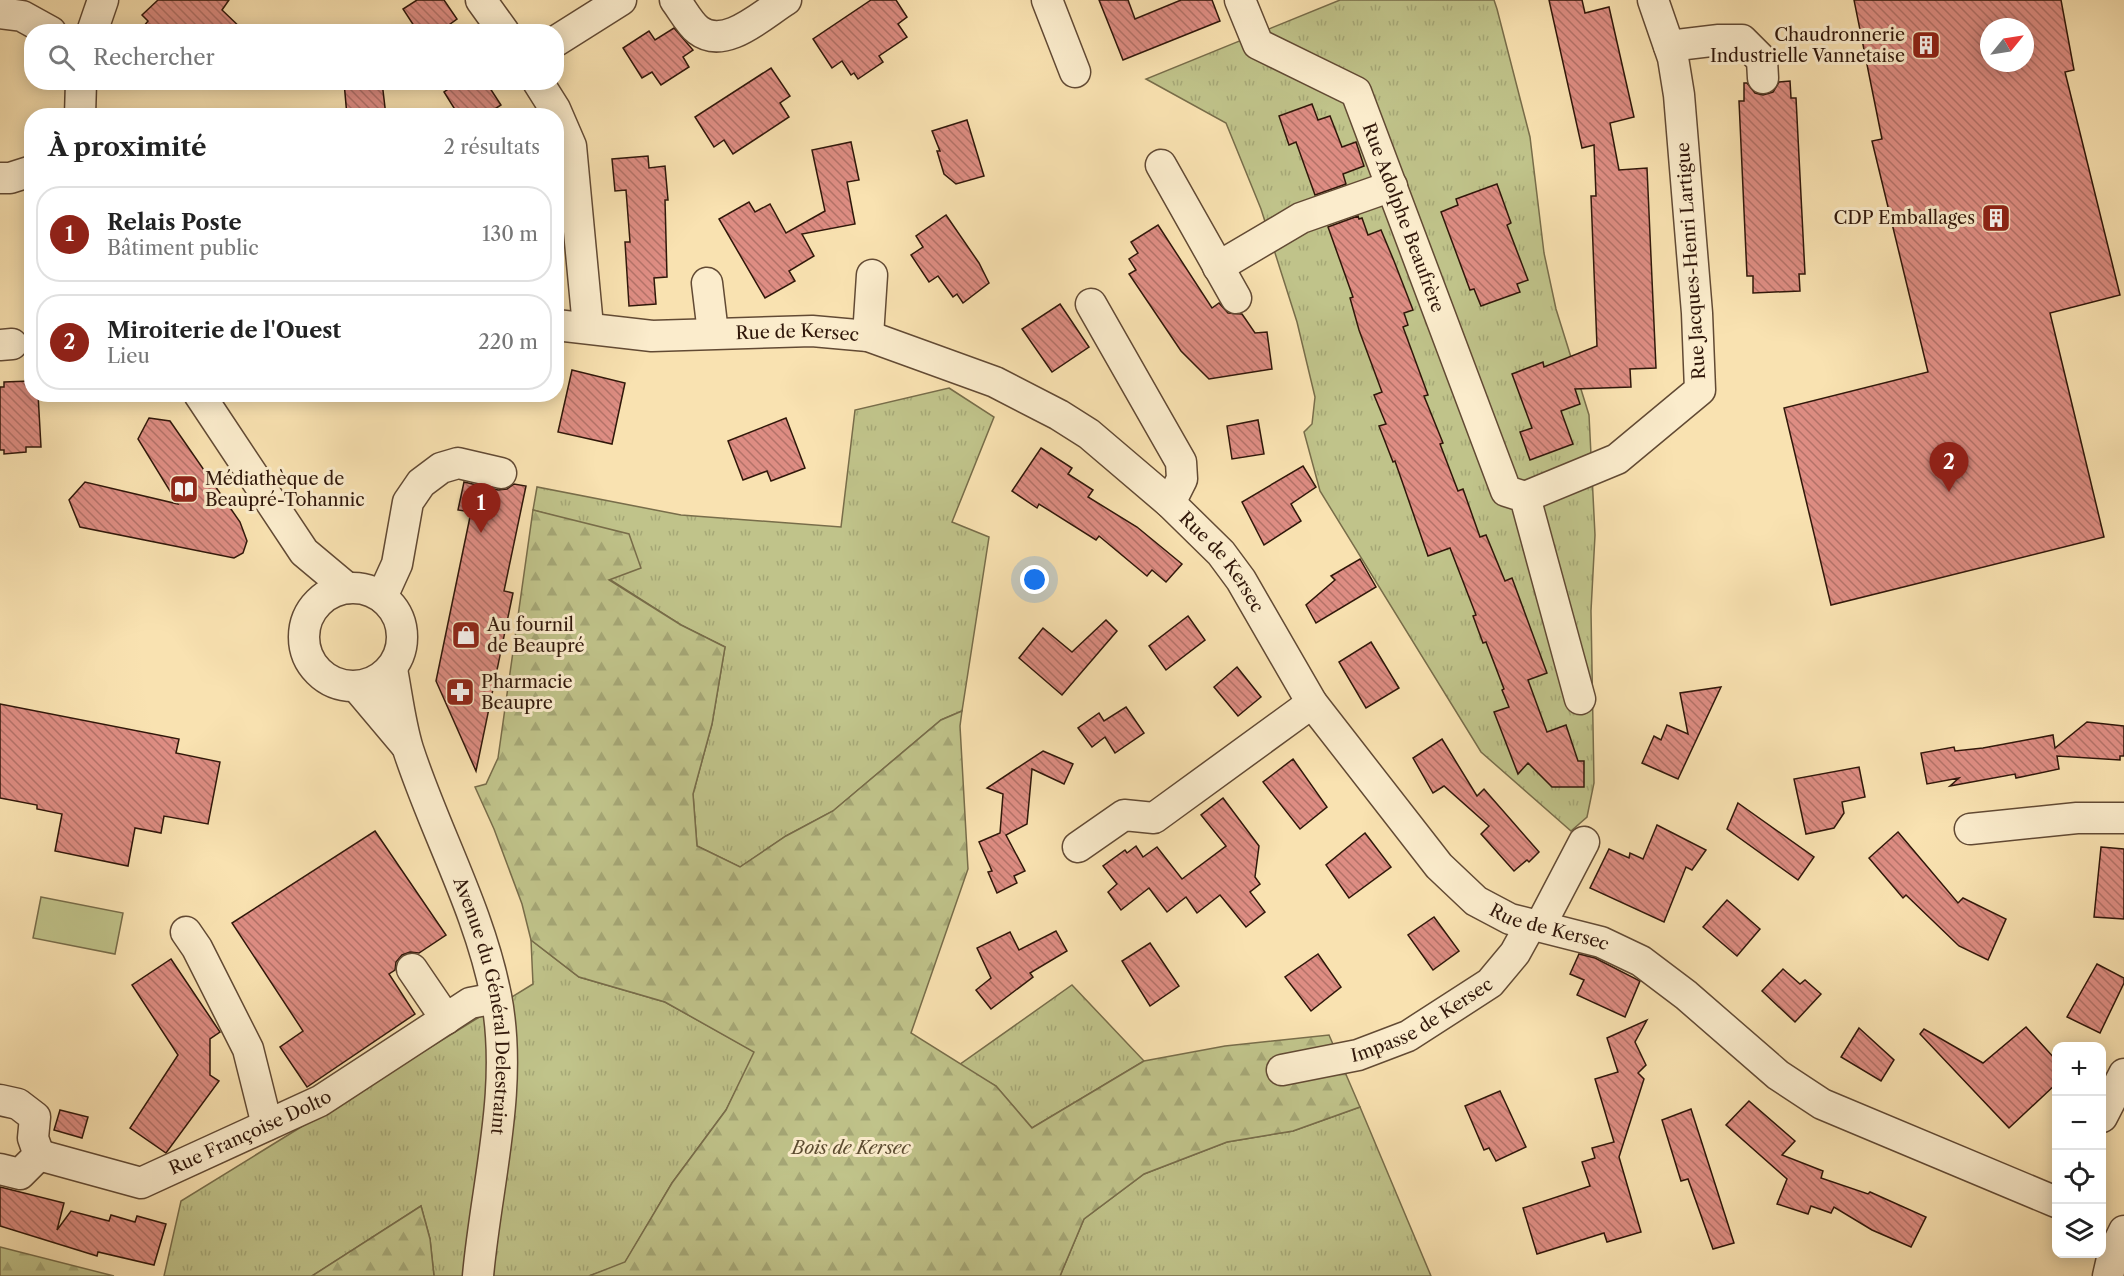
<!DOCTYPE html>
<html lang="fr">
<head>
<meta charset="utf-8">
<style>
	body { margin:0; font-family:"Libre Caslon Text",serif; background:#f2f2f2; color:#222 }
	.controls { position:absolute; right:18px; bottom:18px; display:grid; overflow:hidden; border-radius:12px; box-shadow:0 3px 15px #0003 }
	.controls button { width:54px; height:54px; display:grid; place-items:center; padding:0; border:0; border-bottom:2px solid #e0e0e0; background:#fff; color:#222; font:30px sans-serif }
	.compass { position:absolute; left:1980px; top:18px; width:54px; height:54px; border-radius:50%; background:#fff; box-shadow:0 3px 15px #0003; rotate:60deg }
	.you { position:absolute; left:1035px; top:580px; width:21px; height:21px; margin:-15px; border:4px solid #fff; border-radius:50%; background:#1a73e8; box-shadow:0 0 0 9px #1a73e833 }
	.badge { display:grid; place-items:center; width:39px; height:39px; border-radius:50%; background:#8f2418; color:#fff; font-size:20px; font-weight:700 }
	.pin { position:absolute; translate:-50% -50px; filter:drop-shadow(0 2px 3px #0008) }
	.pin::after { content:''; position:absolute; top:32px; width:21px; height:18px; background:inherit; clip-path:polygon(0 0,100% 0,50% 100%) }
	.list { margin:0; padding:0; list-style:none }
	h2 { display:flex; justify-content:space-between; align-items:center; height:78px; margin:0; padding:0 24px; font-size:26px }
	h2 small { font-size:20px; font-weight:400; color:#767676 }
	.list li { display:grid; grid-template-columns:39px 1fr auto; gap:18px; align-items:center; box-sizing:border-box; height:96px; margin:0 12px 12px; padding:0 12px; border:2px solid #e0e0e0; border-radius:24px }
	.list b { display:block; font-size:22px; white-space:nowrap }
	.list p { margin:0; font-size:20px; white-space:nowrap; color:#767676 }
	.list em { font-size:20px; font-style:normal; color:#767676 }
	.icon { flex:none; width:33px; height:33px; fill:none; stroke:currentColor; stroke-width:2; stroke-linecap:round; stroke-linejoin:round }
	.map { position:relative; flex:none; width:2124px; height:1276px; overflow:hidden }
	.search { position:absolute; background:#fff; box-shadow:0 3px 15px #0003; left:24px; top:24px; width:540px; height:66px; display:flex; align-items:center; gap:15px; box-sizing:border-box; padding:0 21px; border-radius:24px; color:#767676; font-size:22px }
	.panel { position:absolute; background:#fff; box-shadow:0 3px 15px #0003; left:24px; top:108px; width:540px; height:294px; border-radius:24px }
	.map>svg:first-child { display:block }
</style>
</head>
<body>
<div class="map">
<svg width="2124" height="1276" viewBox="0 0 2124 1276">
	<defs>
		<pattern id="grass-tufts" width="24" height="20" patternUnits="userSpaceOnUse" patternTransform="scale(1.5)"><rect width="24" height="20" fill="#c0c38a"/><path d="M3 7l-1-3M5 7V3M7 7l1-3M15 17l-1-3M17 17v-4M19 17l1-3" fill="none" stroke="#a5a776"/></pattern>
		<pattern id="forest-firs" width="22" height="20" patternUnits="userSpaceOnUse" patternTransform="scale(1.5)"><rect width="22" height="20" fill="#c0c38a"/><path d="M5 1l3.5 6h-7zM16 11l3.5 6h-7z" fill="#a5a776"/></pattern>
		<pattern id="building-back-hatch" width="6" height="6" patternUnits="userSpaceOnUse" patternTransform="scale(1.5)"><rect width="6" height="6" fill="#de8d83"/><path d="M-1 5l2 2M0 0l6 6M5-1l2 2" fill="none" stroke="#b47269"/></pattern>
	</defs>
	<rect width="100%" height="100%" fill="#f9e2b1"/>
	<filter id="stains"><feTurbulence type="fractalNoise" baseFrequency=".00333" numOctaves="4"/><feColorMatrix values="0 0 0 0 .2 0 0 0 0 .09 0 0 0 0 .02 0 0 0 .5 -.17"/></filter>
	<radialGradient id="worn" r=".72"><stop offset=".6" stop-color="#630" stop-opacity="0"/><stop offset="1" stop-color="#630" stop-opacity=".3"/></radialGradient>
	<g fill="url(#grass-tufts)" stroke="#786d4a" stroke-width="1.5">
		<polygon points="1340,0 1494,0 1497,9 1530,137 1544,253 1556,309 1589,415 1595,535 1591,611 1594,783 1587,817 1571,831 1481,752 1320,491 1304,432 1312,424 1315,397 1297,322 1261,209 1226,123 1146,79"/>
		<polygon points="949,388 994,417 952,522 989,537 962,711 941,720 833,811 786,836 740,867 697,846 693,794 712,724 725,647 681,625 609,579 576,522 533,510 537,487 681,515 841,527 855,410"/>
		<polygon points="531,940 579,977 665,1002 755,1052 726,1110 672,1183 625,1263 589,1276 434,1276 430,1239 421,1206 312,1276 164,1276 181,1201 533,984"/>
		<polygon points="1072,985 1144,1061 1032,1128 996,1086 959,1065"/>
		<polygon points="1360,1107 1431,1276 1060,1276 1084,1219 1144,1174 1227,1142 1293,1131"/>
	</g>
	<g fill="url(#forest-firs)" stroke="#786d4a" stroke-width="1.5">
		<polygon points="533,510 629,534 641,568 609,580 681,625 725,647 712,724 693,794 697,846 740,867 786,836 833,811 941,720 962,711 960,726 968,869 911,1033 996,1086 1032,1128 1144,1061 1225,1046 1329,1035 1360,1107 1293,1131 1227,1142 1144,1174 1084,1219 1060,1276 589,1276 625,1262 672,1183 726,1110 754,1052 665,1002 579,977 531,940 522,904 494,829 475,787 486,784 498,758"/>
		<polygon points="421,1206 430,1239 434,1276 312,1276"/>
		<polygon points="0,1247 114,1276 0,1276"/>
	</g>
	<polygon fill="#c0c38a" stroke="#786d4a" stroke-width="1.5" points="41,897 123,913 115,954 33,938"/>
	<g fill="url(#building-back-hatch)" stroke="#30170a" stroke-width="1.5" fill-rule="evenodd">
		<polygon points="158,0 229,0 222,10 245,32 139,32 148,21 142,15"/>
		<polygon points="417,0 444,0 457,19 439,32 418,32 403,9"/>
		<polygon points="871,0 896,0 907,17 898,24 907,37 879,56 883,62 858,79 854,73 851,75 842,61 832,68 813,39"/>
		<polygon points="1099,0 1128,0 1135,19 1181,0 1212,0 1220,21 1123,60"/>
		<polygon points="1549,0 1582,0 1585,13 1609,7 1634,117 1610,123 1619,170 1647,168 1656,368 1630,369 1631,387 1575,389 1580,404 1561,411 1573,444 1530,460 1520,432 1532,428 1512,374 1543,362 1544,367 1597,346 1591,196 1596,196 1594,145 1582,148"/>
		<path d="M1854,0H2061L2074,70L2065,72L2120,295L2050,313L2104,537L1831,605L1784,408L1928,372L1872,141L1882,139ZM1989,27H2025V63H1989Z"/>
		<polygon points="674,28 693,50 683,57 689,67 661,85 652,72 642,78 623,48 649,31 655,40"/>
		<polygon points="771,68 790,96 780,103 789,117 733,154 724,140 714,147 695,117"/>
		<polygon points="1790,81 1791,98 1796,98 1805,274 1799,274 1800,291 1753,293 1753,276 1747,276 1739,101 1744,101 1744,83 1747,83 1755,93 1763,95 1773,92 1779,82"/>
		<polygon points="344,82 382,82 386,116 347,116"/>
		<polygon points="459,82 486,82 501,105 484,116 459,116 444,92"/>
		<polygon points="1312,104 1318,120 1330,116 1342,147 1356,142 1364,166 1343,174 1346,184 1315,195 1296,142 1289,145 1279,116"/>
		<polygon points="967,120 984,176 956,184 944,174 937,151 940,151 932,131"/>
		<polygon points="851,142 859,180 847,182 855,224 802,234 814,256 789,271 795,281 765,298 719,219 749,202 755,212 770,204 786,233 825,211 812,150"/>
		<polygon points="648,156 649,168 665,166 668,200 665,200 667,277 654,278 656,304 629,306 625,242 630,242 626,190 615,191 612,159"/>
		<polygon points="1497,184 1511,223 1507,225 1528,280 1517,284 1520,292 1481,306 1474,289 1470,290 1441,212 1458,205 1456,199"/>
		<polygon points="946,215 979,263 989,283 963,303 957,294 953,297 938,276 929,282 911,255 923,247 916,236"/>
		<polygon points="1358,216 1359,219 1362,218 1368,235 1381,230 1394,261 1413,310 1404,313 1408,325 1403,327 1428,395 1424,396 1443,443 1440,444 1458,491 1463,489 1480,537 1486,535 1505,581 1512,578 1547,673 1528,680 1547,732 1566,725 1578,761 1584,761 1584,787 1552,787 1528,763 1518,774 1494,712 1509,707 1502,690 1504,689 1486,642 1483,643 1473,616 1476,615 1450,548 1428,556 1395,461 1393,462 1379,426 1386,424 1374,395 1382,392 1359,330 1350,298 1353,297 1328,227"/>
		<polygon points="1158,225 1212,308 1219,303 1228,313 1242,314 1255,333 1267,332 1272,369 1209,379 1181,351 1129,274 1136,270 1129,259 1138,253 1131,242"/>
		<polygon points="1060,304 1089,347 1052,372 1022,329"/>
		<polygon points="572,370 625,383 612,444 558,432"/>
		<polygon points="30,381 32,394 38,394 41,447 26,447 26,452 4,454 4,450 0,450 0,387 4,387 4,382"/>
		<polygon points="149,418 170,421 240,522 247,541 243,553 234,558 80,527 69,500 85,482 178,504 138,439"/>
		<polygon points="786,418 805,468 771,481 767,471 743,480 728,441"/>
		<polygon points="1258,420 1264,454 1232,459 1227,426"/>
		<polygon points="1041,448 1072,468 1068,474 1093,490 1088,497 1137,527 1182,564 1166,582 1152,570 1147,576 1099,536 1096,540 1039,504 1037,508 1012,491"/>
		<polygon points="1303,466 1316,487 1291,504 1301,521 1264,545 1242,502"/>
		<polygon points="464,482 498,490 507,489 514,484 526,486 504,591 513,593 476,771 436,681 471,512 458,510"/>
		<polygon points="1360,559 1376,587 1316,623 1306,605 1335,580 1331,576"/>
		<polygon points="1188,616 1205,640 1166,670 1149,646"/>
		<polygon points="1106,620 1117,631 1062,695 1019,658 1043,628 1072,652"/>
		<polygon points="1371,642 1399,688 1366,708 1339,662"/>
		<polygon points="1237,667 1261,697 1238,716 1214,687"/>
		<polygon points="1721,687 1678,779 1642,763 1654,736 1661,740 1667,725 1688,734 1680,693"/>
		<polygon points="0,704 179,739 176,753 220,762 208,824 164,816 161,833 135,828 128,866 55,851 62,814 37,809 37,805 0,798"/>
		<polygon points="1126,707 1144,733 1115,753 1105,737 1092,747 1078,728 1099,713 1104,721"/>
		<polygon points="2087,722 2124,726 2124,756 2120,756 2120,760 2057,756 2059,769 2016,778 2015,774 1950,786 1959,778 1927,784 1921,753 1954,747 1955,751 1983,748 2053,735 2055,748"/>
		<polygon points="1442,739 1477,796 1484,789 1539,852 1529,862 1527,860 1514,871 1481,834 1489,826 1444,786 1433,793 1413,758"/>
		<polygon points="1043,751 1073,764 1064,784 1032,769 1027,824 1006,835 1025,871 1014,876 1017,883 997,893 988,872 992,871 979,842 1000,833 1003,794 987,788"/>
		<polygon points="1293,759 1327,807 1300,829 1263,782"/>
		<polygon points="1859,767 1865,797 1842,802 1844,813 1834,828 1806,834 1794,779"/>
		<polygon points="1223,798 1259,846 1255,877 1260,884 1250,892 1265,912 1246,927 1220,895 1197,913 1186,897 1167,912 1149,888 1121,910 1108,892 1117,884 1103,866 1125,850 1127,853 1136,846 1143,857 1157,847 1182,879 1226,846 1201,815"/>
		<polygon points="1738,803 1814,857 1798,880 1727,829"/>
		<polygon points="1657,825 1706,850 1692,870 1686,867 1664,922 1590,888 1609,849 1629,858 1630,853 1643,859"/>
		<polygon points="375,831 446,935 419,953 410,952 402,955 396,962 395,970 389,974 415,1014 307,1087 280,1047 303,1031 232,923"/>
		<polygon points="1898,832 1958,903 1963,898 2006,919 1988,960 1959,946 1906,895 1903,898 1869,858"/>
		<polygon points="1365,833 1391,867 1349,898 1326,865"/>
		<polygon points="2101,847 2124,849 2124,919 2094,917"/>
		<polygon points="1727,900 1760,929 1737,956 1703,927"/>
		<polygon points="1434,917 1459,951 1433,970 1408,935"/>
		<polygon points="1056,931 1067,951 1030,973 1033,977 991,1009 976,990 991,978 977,948 1010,932 1019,950"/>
		<polygon points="1150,943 1179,986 1150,1006 1122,961"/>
		<polygon points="1318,954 1341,987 1311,1011 1285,977"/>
		<polygon points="1579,954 1595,958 1640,981 1625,1017 1577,995 1584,980 1570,974"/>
		<polygon points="171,959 220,1032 210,1039 210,1075 219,1081 166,1153 130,1128 178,1055 132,985"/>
		<polygon points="2097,964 2124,978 2124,983 2100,1033 2067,1017"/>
		<polygon points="1783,969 1800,984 1805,980 1821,994 1795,1022 1762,991"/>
		<polygon points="1647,1020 1635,1042 1646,1065 1638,1073 1644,1079 1619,1157 1641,1232 1607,1242 1604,1233 1537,1254 1523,1208 1590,1186 1582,1162 1595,1158 1592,1148 1614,1142 1595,1079 1618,1072 1607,1038"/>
		<polygon points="2026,1027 2056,1060 2056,1084 2009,1128 1920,1034 1924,1029 1983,1063"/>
		<polygon points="1859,1028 1894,1060 1881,1081 1841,1057"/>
		<polygon points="1500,1091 1526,1147 1496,1161 1489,1148 1484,1150 1465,1106"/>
		<polygon points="1749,1101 1795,1141 1782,1155 1823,1171 1821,1178 1868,1194 1870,1192 1926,1217 1911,1247 1872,1230 1834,1207 1831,1213 1811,1206 1808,1214 1777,1204 1787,1179 1726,1125"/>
		<polygon points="1691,1109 1734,1243 1713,1249 1688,1179 1681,1181 1662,1120"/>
		<polygon points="60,1110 88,1117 82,1138 54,1130"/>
		<polygon points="0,1187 64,1203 57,1230 71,1211 109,1221 111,1215 135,1222 137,1216 166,1224 154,1265 98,1252 97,1256 0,1226"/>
	</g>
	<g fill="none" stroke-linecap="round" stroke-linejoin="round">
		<g stroke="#624a34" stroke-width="33">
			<g id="minor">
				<polyline points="481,0 504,32"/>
				<path d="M675,0C682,9 689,23 698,30C725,51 763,14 786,0"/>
				<polyline points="1047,0 1075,72"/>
				<path id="s1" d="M1240,0L1258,44L1356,92L1506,491L1525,497L1580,699"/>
				<polyline points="0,13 22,16 51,32"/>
				<polyline points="92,32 103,0"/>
				<polyline points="556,41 621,0"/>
				<polyline points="1669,46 1719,40 1742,40 1762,60 1763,78"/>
				<polyline points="538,82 555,109 571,146 587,316 585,326"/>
				<polyline points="80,116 81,82"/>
				<polyline points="1161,165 1236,298"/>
				<polyline points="0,178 10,178 32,171"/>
				<polyline points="1218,267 1301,218 1392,186"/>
				<polyline points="707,283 713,333"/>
				<polyline points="1091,304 1181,462 1182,479 1170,503"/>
				<path id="s2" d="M556,325L652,336L812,331L868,336L995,382L1059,415L1089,434L1170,503L1221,553L1241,580L1312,703L1439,866L1476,901L1510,919L1601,942L1641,961L1686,995L1778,1075L1822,1104L2056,1202"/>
				<polyline points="868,336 872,275"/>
				<polyline points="0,345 12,344"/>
				<polyline points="199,394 304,552 347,588"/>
				<polyline points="1525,497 1617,459 1700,390 1697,313 1679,95 1673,58 1653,0"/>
				<circle cx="353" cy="637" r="49"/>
				<polyline points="382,597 397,564 408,502 421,483 441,468 458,463 501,473"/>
				<path id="s3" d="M392,669C397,695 400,723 408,749C435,832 479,909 496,996C514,1088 486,1185 478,1276"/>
				<polyline points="357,687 405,744"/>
				<polyline points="1970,829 2077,818 2124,818"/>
				<polyline points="1078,847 1124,815 1154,818 1312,703"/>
				<polyline points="1540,926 1584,842"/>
				<polyline points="186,932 197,948 248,1049 267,1125"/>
				<polyline points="412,969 446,1019"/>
				<path id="s4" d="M1282,1070L1358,1055L1408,1036L1490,983L1515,953L1531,924"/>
				<polyline points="0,1100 18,1104 35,1117 33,1138 39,1155"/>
				<polyline points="2102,1117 2124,1074"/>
				<path id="s5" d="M39,1155L141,1183L320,1101L470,1003L496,998"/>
				<polyline points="0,1169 20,1174 39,1155"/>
				<polyline points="2108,1276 2113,1254 2124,1231"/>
			</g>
		</g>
		<use href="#minor" stroke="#fbeccc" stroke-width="30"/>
	</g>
	<defs>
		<g id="building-square" transform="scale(1.5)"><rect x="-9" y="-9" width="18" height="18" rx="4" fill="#8f2418" stroke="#fbeccc"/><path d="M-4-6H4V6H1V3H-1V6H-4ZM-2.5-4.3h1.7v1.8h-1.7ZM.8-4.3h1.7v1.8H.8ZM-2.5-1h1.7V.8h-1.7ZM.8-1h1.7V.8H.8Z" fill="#fff"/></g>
		<g id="library-square" transform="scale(1.5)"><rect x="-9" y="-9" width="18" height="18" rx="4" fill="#8f2418" stroke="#fbeccc"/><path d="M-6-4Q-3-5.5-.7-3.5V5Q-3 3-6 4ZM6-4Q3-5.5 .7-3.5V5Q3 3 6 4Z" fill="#fff"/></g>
		<g id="shop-square" transform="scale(1.5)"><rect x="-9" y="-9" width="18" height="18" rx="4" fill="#8f2418" stroke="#fbeccc"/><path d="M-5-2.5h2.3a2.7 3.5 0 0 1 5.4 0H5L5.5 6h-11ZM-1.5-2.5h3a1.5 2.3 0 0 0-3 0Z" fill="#fff"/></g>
		<g id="pharmacy-square" transform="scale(1.5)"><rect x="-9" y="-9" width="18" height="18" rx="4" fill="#8f2418" stroke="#fbeccc"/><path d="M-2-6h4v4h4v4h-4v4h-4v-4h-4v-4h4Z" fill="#fff"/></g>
	</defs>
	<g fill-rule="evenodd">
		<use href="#building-square" x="1926" y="45"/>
		<use href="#building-square" x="1996" y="218"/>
		<use href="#library-square" x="184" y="489"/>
		<use href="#shop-square" x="466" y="635"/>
		<use href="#pharmacy-square" x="460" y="692"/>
	</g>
	<g text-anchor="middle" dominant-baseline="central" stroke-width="6" stroke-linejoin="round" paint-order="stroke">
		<g font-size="18" fill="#30170a" stroke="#fbeccc" text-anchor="start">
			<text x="1905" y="35" text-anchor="end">Chaudronnerie<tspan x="1905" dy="21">Industrielle Vannetaise</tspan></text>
			<text x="1975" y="218" text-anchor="end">CDP Emballages</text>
			<text x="205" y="479">Médiathèque de<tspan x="205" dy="21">Beaupré-Tohannic</tspan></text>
			<text x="487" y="625">Au fournil<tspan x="487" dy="21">de Beaupré</tspan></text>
			<text x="481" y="682">Pharmacie<tspan x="481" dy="21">Beaupre</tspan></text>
		</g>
		<g font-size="18" fill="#30170a" stroke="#fbeccc">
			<text stroke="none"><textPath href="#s1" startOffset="291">Rue Adolphe Beaufrère</textPath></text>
			<text transform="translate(1691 261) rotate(-94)">Rue Jacques-Henri Lartigue</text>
			<text stroke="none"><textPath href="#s2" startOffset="242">Rue de Kersec</textPath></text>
			<text stroke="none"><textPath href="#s2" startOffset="741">Rue de Kersec</textPath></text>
			<text stroke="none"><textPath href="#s2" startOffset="1245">Rue de Kersec</textPath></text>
			<text stroke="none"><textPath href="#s3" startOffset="352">Avenue du Général Delestraint</textPath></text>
			<text stroke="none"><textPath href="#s4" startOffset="150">Impasse de Kersec</textPath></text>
			<text stroke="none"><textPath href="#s5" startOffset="226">Rue Françoise Dolto</textPath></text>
		</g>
		<g font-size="18" font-style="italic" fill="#5b4b30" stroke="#fbeccc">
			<text x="851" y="1148">Bois de Kersec</text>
		</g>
	</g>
	<rect width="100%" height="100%" filter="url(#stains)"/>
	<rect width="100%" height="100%" fill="url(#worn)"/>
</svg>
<div class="controls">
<button>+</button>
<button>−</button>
<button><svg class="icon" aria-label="locate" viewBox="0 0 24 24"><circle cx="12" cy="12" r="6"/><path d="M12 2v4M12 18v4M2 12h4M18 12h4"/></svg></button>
<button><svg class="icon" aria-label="layers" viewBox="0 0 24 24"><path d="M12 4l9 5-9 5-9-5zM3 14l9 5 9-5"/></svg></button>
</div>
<svg class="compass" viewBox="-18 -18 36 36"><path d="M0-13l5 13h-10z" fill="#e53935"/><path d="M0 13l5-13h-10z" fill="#767676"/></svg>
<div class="you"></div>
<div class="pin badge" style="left:481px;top:533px">1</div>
<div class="pin badge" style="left:1949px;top:492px">2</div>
<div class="search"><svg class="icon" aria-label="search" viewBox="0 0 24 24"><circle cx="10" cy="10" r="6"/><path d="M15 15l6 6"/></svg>Rechercher</div>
<section class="panel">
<h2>À proximité<small>2 résultats</small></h2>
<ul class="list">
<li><span class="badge">1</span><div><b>Relais Poste</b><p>Bâtiment public</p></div><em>130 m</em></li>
<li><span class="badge">2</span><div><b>Miroiterie de l'Ouest</b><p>Lieu</p></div><em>220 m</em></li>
</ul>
</section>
</div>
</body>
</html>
